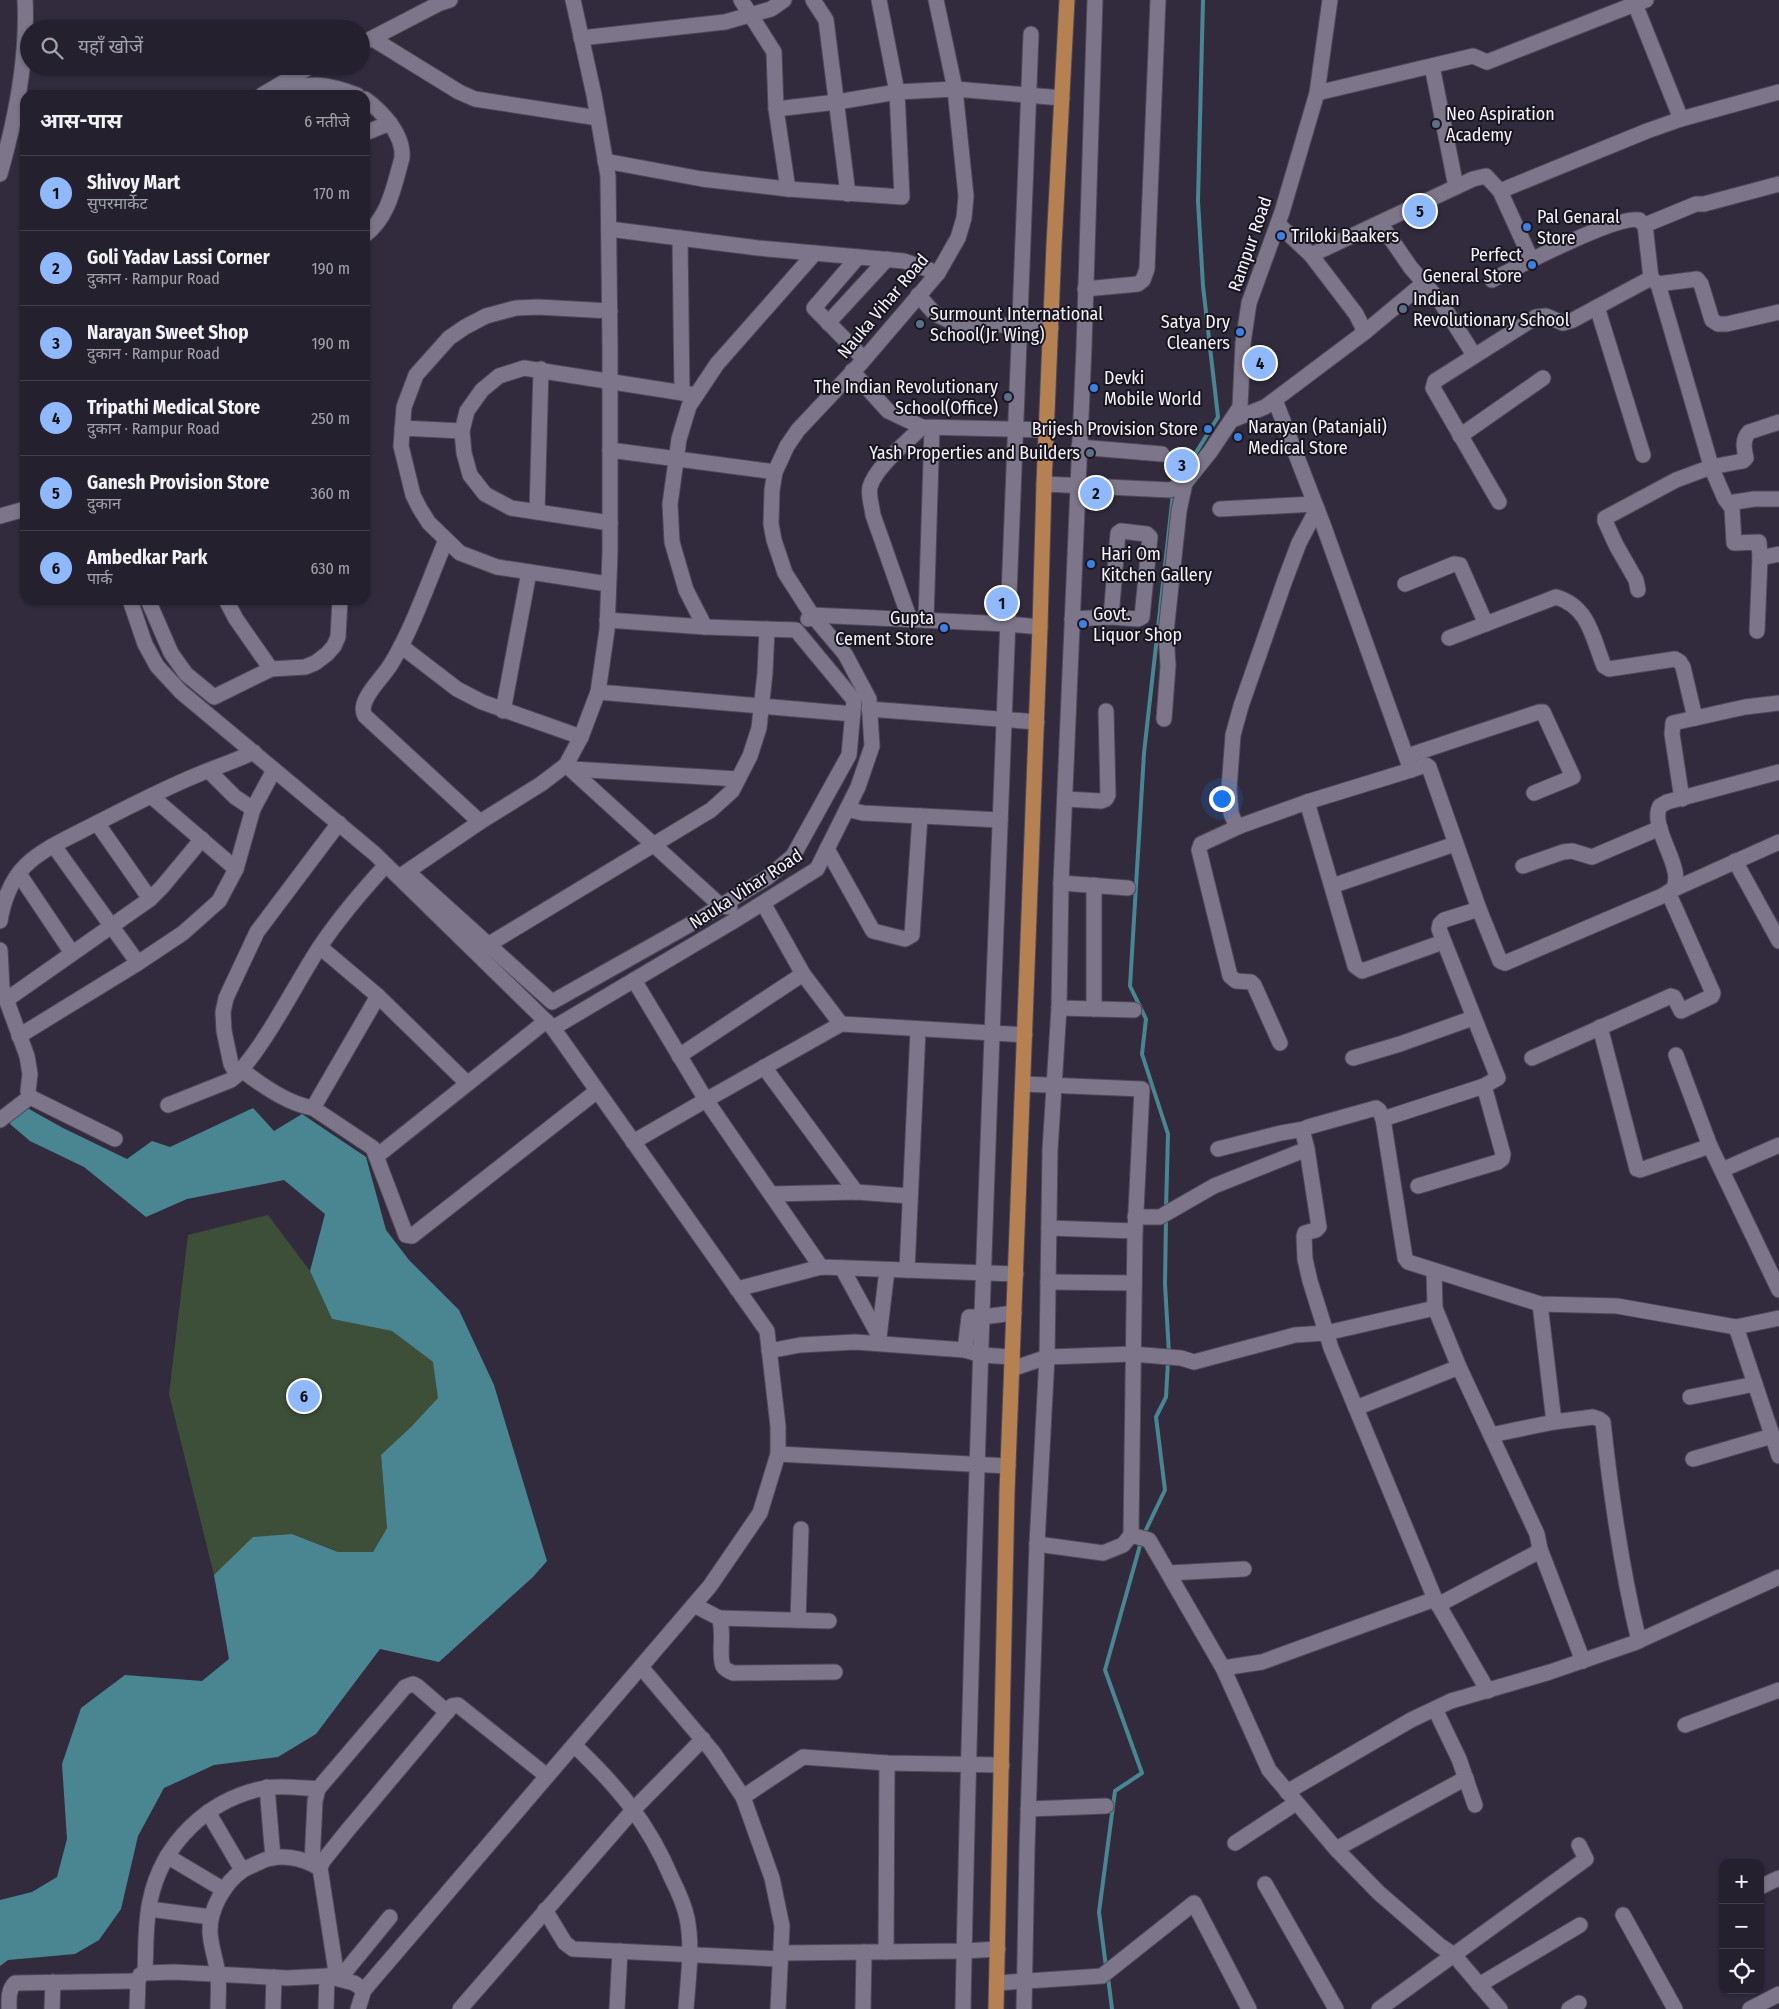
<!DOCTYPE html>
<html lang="hi">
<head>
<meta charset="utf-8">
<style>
	body { margin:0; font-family:"Fira Sans Condensed","Noto Sans Devanagari",sans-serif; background:#312d3a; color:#f1f3f6 }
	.controls { position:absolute; right:15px; bottom:15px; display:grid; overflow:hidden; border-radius:10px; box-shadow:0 1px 4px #0004 }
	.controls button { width:45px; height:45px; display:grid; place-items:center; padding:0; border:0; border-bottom:1px solid #423e4a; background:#25202e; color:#f1f3f6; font:25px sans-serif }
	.you { position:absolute; left:1221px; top:798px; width:18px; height:18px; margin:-12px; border:4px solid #fff; border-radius:50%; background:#1a73e8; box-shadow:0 0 0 8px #1a73e833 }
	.badge { display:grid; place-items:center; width:32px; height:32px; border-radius:50%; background:#8fb8fd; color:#111; font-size:16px; font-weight:700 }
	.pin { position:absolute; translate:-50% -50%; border:2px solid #fff; box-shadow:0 1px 5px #0006 }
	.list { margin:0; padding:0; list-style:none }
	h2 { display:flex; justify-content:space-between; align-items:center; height:65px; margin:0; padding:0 20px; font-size:21px }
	h2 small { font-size:16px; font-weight:400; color:#a3a3aa }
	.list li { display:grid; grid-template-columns:32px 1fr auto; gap:15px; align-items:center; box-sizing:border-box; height:75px; padding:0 20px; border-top:1px solid #423e4a }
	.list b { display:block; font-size:19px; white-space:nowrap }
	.list p { margin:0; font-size:16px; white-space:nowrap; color:#a3a3aa }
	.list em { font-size:16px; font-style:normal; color:#a3a3aa }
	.icon { flex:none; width:28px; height:28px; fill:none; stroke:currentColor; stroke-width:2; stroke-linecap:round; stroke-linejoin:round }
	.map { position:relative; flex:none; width:1779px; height:2009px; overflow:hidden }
	.search { position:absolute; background:#25202e; box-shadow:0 1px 4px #0004; left:20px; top:20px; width:350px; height:55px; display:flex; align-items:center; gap:12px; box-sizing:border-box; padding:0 18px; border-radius:28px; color:#a3a3aa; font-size:19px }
	.panel { position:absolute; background:#25202e; box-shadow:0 1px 4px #0004; left:20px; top:90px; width:350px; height:515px; border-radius:15px }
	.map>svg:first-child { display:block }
</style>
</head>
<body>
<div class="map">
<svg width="1779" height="2009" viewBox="0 0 1779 2009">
	<rect width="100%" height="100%" fill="#312b3d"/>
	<polygon fill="#3d4f38" points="268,1215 310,1271 332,1319 392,1331 433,1362 441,1380 438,1398 410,1436 381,1455 387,1528 373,1552 338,1552 292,1534 220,1570 214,1575 169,1394 188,1235"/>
	<polygon fill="#4a8692" points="253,1108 274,1131 302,1114 366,1157 386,1230 409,1260 459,1310 494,1385 547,1561 533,1577 439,1662 380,1649 316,1734 278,1757 214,1765 164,1788 138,1836 121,1909 99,1940 75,1954 8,1960 0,1966 0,1900 32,1892 57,1877 67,1839 62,1764 81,1708 125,1675 202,1681 229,1659 214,1575 253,1537 292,1534 338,1552 373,1552 387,1528 381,1455 411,1427 438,1398 433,1362 392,1331 332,1319 310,1271 325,1214 284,1180 187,1199 146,1217 84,1167 30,1141 10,1124 13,1110 29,1109 63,1128 127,1159 152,1141 170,1147"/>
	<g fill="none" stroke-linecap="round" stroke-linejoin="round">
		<g stroke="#4a8692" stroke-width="4">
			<polyline points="1179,480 1218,417 1203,286 1198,201 1203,0"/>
			<polyline points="1166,1209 1168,1134 1142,1054 1146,1019 1130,986 1144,753 1173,494"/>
			<polyline points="1166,1219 1165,1284 1169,1354"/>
			<polyline points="1143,1536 1165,1490 1156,1417 1166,1397 1168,1361"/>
			<polyline points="1106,1967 1099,1912 1115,1791 1142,1773 1105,1670 1141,1542"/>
			<polyline points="1108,1977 1112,2009"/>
		</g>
		<g stroke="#4e4958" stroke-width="17">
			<g id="minor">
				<polyline points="813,0 826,20 848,194"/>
				<polyline points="581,38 725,22 771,9 784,0"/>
				<polyline points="373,39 459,92 475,99 598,118"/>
				<polyline points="361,44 438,4 450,0"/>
				<polyline points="1432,66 1456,187"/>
				<polyline points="1317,93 1473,56 1487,62 1635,4"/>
				<polyline points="262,95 311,66"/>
				<path d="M279,95C304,79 331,85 357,95"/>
				<path d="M365,99C383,112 404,135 402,158C394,186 389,217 365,235"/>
				<polyline points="776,109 837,102 897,92 955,89 1062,98"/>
				<polyline points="1681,119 1779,92"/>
				<polyline points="365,133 390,123"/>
				<polyline points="605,161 702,179 788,189 776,109 774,52 741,0"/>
				<path d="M0,174C16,118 28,59 25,0"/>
				<polyline points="788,189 902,197 897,92 879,0"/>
				<polyline points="1500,191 1531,259"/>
				<polyline points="1380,223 1411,268 1440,301 1474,355"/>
				<polyline points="1278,224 1311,255 1473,179 1486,176 1500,191 1647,131 1681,119 1635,4 1646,0"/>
				<polyline points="1645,225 1696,204 1704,204 1779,184"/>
				<polyline points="609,229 758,248 904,261 938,273"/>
				<polyline points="680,238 682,393"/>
				<polyline points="1311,255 1356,314 1365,332"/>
				<polyline points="858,257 814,308 864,359"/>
				<path d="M1492,280C1515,268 1618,214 1639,220C1639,221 1644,224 1645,225L1651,278L1658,284L1697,279L1701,284L1712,320L1718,324H1727L1779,312"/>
				<polyline points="1658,284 1712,469 1725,499 1732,508 1734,543 1759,542 1760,558 1779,554"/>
				<polyline points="1085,289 1138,284 1143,280 1147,269 1158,0"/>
				<polyline points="918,295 935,314 952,322 1051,328"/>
				<polyline points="1597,307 1643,455"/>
				<polyline points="828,323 887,259"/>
				<polyline points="852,371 888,411 922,427 1047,430"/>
				<path d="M1275,400L1324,527L1411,770L1426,765L1429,767L1479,909L1500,961L1505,963L1662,896C1665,894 1670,892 1672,890C1688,871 1648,828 1660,806L1667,802L1779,772"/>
				<polyline points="1232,420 1265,407 1365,332 1425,282"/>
				<polyline points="402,428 462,431"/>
				<polyline points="1460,436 1543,378"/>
				<polyline points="1079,447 1162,454"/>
				<polyline points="610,450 775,472"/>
				<polyline points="1044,484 1170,490 1185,483 1210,452 1240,407 1243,343 1249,303 1282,212 1317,93 1330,0"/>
				<polyline points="1499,502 1433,388 1435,381 1536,317 1546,316 1563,323 1573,320 1651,278"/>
				<polyline points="1729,503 1754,499 1779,499"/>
				<polyline points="1220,509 1315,504"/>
				<polyline points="1317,509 1299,543 1285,580 1241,706 1233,735 1229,789 1231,813 1235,823 1240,826 1307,802 1411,770"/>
				<polyline points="537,512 541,369"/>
				<polyline points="0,516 25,509"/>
				<polyline points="610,523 511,508 485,494 470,475 464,453 462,431 467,411 482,390 499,376 524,368 696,395"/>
				<path d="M446,540C429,580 413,628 391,664C383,678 356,701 365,716L480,822"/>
				<polyline points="608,584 497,567 460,553 429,523 420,509 413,495 401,446 404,407 416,375 449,338 465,327 486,316 516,308 538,307 610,311"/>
				<polyline points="1405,584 1454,564 1460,565 1486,624"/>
				<path d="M1638,590L1636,580L1616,545L1605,521V518L1676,480L1711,467L1743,461L1746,458C1744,448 1742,440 1749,432L1779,422"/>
				<polyline points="130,600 145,644 157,666 181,692 375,854 553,1028 767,1331 778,1426 778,1454 760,1513 710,1586 364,1990 358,2009"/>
				<polyline points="148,600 171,653 186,674 214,697 271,669 305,667 315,663 327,654 334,646 338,637 340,600"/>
				<polyline points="226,600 236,619 271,669"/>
				<polyline points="808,619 812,615 1007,624 1040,627"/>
				<polyline points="1072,619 1111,617 1138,619 1142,617 1150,537 1147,534 1121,531 1118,533 1111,617"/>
				<path d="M910,620L873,515C872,506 868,496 870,487C875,468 907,442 922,427"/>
				<polyline points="926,620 932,428"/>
				<polyline points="705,627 686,590 672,542 670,504 679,439 689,406 717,364 815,253"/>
				<polyline points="1757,631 1760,558"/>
				<path d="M1449,638L1556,597C1587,606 1592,634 1602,661L1604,666L1609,669L1675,659L1680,662L1683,667L1695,718"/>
				<polyline points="401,646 457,689 482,702 581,737"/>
				<polyline points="598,692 853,714"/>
				<polyline points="869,709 1037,722"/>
				<polyline points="503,711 529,572"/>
				<polyline points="1164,719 1168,666 1166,632 1179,511 1185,483"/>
				<polyline points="1407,756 1539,712 1543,712 1573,777 1534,793"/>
				<polyline points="566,765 721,906 730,907"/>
				<polyline points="572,769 738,779"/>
				<polyline points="209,771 235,797 253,809"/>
				<polyline points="151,796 236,869"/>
				<polyline points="1065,799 1101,801 1106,799 1108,795 1106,711"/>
				<polyline points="1682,799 1672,734 1673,723 1745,707 1779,703"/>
				<polyline points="1307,802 1355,966 1362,971 1443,942"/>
				<polyline points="847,809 863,813 1000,820"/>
				<polyline points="97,823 150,899"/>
				<polyline points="1240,826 1201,844 1199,850 1230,976 1236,981 1251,982 1254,985 1280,1043"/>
				<polyline points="54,846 138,963"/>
				<polyline points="827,849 873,931 905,939 912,935 920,816"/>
				<polyline points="1735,861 1779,941"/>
				<polyline points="1523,866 1563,852 1572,851 1592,857 1660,828"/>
				<polyline points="408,872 552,1002 696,921 768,877 793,856 849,755 854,700 796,630 705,627 607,620"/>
				<polyline points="19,874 72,953"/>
				<polyline points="399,877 480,822 541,784 566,765 581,737 598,692 607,630 610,553 610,347 608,176 594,95 573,0"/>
				<polyline points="1061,883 1128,888"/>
				<polyline points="1332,886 1455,844"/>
				<polyline points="1672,890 1779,842"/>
				<polyline points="763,903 803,974 841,1024"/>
				<path d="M0,921C3,902 11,880 25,866C41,850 64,840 83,830C121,811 158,791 197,775C216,767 235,761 254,752"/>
				<polyline points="320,947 378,996 467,1083"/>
				<polyline points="481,949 711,810 732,791 750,756 759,728 765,673 767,629"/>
				<polyline points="0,950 2,988 27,1056 30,1074 28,1091 30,1097 115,1139"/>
				<polyline points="6,1000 150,899 162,887 202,839"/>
				<polyline points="1059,1008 1134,1010"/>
				<polyline points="1094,1009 1094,885"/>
				<polyline points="1600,1027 1637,1169 1640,1170 1710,1146"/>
				<polyline points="553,1028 737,919 817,869 858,787 872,746 869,699 845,654 812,615 785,573 774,540 771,524 772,490 775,472 787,446 798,430 861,363 938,273 958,238 964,218 966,196 955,89 936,0"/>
				<polyline points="19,1036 138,963 183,933 219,901 236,869 253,809 274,770"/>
				<polyline points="1676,1055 1710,1146 1779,1290"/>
				<polyline points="679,1056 803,974"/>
				<polyline points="1353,1058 1400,1044 1473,1018"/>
				<polyline points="1532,1058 1671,996 1674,997 1681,1011 1712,996 1713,993 1668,892"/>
				<polyline points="764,1067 856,1192"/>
				<path d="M242,1070C261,1085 288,1104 313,1108L373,1148L406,1235L412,1236L597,1091"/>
				<polyline points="237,1075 231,1064 224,1031 223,1012 226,998 257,932 339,823"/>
				<polyline points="1023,1084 1142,1089 1135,1231 1131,1535 1149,1540 1223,1668 1269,1770 1336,1849 1379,1893 1439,1945 1454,1955 1500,2009"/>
				<path d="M168,1105L231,1080L237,1075C270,1037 292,990 319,948C339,918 362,891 386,865"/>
				<polyline points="313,1108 378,996"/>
				<polyline points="1383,1119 1405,1258 1408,1262 1540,1304 1617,1306 1736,1327 1779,1456"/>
				<polyline points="0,1120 30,1097"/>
				<polyline points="633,1142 706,1100 634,980"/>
				<polyline points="1218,1149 1281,1133 1304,1129"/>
				<polyline points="1307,1149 1319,1227 1316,1230 1305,1233 1304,1236 1305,1259 1310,1281 1331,1348 1435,1599 1488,1691"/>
				<polyline points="377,1156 546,1021"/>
				<polyline points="1722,1170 1779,1145"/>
				<polyline points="1418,1186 1498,1162 1502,1159 1503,1154 1484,1086 1498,1078 1439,929 1440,924 1444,920 1479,909"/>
				<polyline points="771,1194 856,1192 910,1196"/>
				<polyline points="1135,1217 1160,1217 1214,1186 1307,1149 1303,1133 1304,1129 1308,1127 1376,1108 1379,1110 1383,1119 1484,1086"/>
				<polyline points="1049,1228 1135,1231"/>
				<polyline points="821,1267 706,1100 841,1024 1025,1035"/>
				<polyline points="842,1268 879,1336"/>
				<polyline points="907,1270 918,1030"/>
				<polyline points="1048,1282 1134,1283"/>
				<polyline points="737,1289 821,1267 1016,1274"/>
				<path d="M1540,1304L1554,1422L1593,1417L1599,1419L1603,1422C1611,1496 1621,1568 1639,1641"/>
				<polyline points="1736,1327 1779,1318"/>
				<polyline points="879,1337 887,1270"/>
				<polyline points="769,1351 800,1345 855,1342 965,1350"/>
				<polyline points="1012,1357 981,1355 965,1350 969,1317 982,1317 1014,1313"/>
				<polyline points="1012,1369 1047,1357 1132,1354 1181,1358 1194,1362 1295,1335 1326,1333 1435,1308"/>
				<polyline points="1690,1397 1755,1384"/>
				<polyline points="1356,1408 1459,1367 1435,1308 1434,1271"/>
				<polyline points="1491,1435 1554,1422"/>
				<polyline points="778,1454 1008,1466"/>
				<polyline points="1693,1459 1772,1436"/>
				<polyline points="1037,1544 1103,1553 1123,1545 1131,1535"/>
				<polyline points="1540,1549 1583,1661"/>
				<polyline points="1169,1573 1244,1569"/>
				<path d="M694,1605L719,1618C725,1632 718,1655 723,1666C725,1670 729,1671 733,1673L835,1672"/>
				<polyline points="1438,1605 1536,1553 1540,1549 1537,1534 1459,1367"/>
				<polyline points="719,1618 829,1621"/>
				<polyline points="798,1620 801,1529"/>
				<polyline points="641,1667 713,1752 743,1797 772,1878 782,1926 778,2009"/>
				<polyline points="1223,1668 1262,1662 1435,1599"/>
				<polyline points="1435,1709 1459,1759 1475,1805"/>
				<polyline points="1685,1725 1779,1690"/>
				<path d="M574,1745C618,1787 648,1822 672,1879C678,1891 684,1904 687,1918C693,1948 688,1979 686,2009"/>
				<polyline points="267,1787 273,1858"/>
				<polyline points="1287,1792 1411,1720 1451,1701 1550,1672 1634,1643 1779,1577"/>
				<polyline points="743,1797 803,1757 887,1763 1002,1765"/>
				<polyline points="1028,1809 1106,1806"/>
				<polyline points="208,1812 242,1870"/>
				<polyline points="1235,1843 1296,1803"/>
				<polyline points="1336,1849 1466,1778"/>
				<polyline points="167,1856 224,1890"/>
				<polyline points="312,1863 315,1801 318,1789 405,1687 413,1684 417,1686 447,1712"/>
				<polyline points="1265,1884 1336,2009"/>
				<polyline points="1760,1887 1779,1878"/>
				<polyline points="149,1909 211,1917"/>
				<polyline points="545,1910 565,1943 573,1949 780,1959"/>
				<polyline points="1623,1915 1675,2009"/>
				<polyline points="886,1952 887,1763"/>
				<polyline points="781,1953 964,1951 998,1949"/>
				<path d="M145,1973C146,1949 145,1924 150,1901C162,1843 208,1799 265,1788C281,1785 301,1788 318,1789"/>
				<polyline points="337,1978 320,1868 323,1861 347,1831 452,1706 458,1705 547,1776"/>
				<polyline points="340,1978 390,1917"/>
				<polyline points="997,1983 1102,1976 1194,1903 1249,2009"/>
				<polyline points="1479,1985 1580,1925"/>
				<path d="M9,2009C9,1999 8,1990 15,1983L138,1981"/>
				<polyline points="52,2009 53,1982"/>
				<polyline points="137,2009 138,1981 140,1975 145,1973 174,1972 287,1978 327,1976 354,1983 364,1990"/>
				<path d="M218,2009C218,1998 219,1986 218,1974C216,1960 211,1947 210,1933C209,1910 224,1883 243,1870C248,1867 254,1865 260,1862C278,1853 302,1857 319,1868"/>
				<polyline points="273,2009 274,1977"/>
				<polyline points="326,2009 327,1976"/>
				<polyline points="460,2009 634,1809 703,1739"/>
				<polyline points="617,2009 620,1951"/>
				<polyline points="863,2009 864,1952"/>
				<path d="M963,2009C976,1350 1006,692 1031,34"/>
				<polyline points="1024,2009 1027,1849 1037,1544 1047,1357 1050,1150 1059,1008 1061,883 1084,347 1095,0"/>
				<polyline points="1379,2009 1586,1859 1579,1845"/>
				<polyline points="1569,2009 1579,2003"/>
				<polyline points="1750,2009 1779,1994"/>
			</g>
		</g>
		<g stroke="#4e4958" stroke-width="17">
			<polyline id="major" points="996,2009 1007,1492 1040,627 1044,484 1054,245 1067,0"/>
		</g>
		<use href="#minor" stroke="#7d768b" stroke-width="15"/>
		<use href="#major" stroke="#b58153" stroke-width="15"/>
	</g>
	<g fill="#5c6f8a" stroke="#18151d" stroke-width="2">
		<circle cx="1436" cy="124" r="5"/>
		<circle cx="1403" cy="309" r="5"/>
		<circle cx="920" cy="324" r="5"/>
		<circle cx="1008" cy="397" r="5"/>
		<circle cx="1090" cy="453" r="5"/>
	</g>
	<g fill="#3f7fe0" stroke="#18151d" stroke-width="2">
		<circle cx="1527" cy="227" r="5"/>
		<circle cx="1281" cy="236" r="5"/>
		<circle cx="1532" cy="265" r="5"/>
		<circle cx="1240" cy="332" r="5"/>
		<circle cx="1094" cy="388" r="5"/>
		<circle cx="1208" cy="429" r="5"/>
		<circle cx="1238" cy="437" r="5"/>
		<circle cx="1091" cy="564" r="5"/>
		<circle cx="1083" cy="624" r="5"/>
		<circle cx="944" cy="628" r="5"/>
	</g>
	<g text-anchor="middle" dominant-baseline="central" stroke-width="4" stroke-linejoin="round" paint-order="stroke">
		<g font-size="18" fill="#f5f2fe" stroke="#18151d" text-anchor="start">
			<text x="1446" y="114">Neo Aspiration<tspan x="1446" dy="21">Academy</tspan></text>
			<text x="1537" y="217">Pal Genaral<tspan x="1537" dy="21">Store</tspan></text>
			<text x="1291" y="236">Triloki Baakers</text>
			<text x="1522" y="255" text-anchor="end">Perfect<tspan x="1522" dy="21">General Store</tspan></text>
			<text x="1413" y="299">Indian<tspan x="1413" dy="21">Revolutionary School</tspan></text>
			<text x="930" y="314">Surmount International<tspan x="930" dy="21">School(Jr. Wing)</tspan></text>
			<text x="1230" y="322" text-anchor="end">Satya Dry<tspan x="1230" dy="21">Cleaners</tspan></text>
			<text x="1104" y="378">Devki<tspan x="1104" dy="21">Mobile World</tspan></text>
			<text x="998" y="387" text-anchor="end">The Indian Revolutionary<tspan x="998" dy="21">School(Office)</tspan></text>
			<text x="1248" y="427">Narayan (Patanjali)<tspan x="1248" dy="21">Medical Store</tspan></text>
			<text x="1198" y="429" text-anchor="end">Brijesh Provision Store</text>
			<text x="1080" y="453" text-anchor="end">Yash Properties and Builders</text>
			<text x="1101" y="554">Hari Om<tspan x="1101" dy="21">Kitchen Gallery</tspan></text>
			<text x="1093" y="614">Govt.<tspan x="1093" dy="21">Liquor Shop</tspan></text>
			<text x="934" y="618" text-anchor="end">Gupta<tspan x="934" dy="21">Cement Store</tspan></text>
		</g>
		<g font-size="18" fill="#f5f2fe" stroke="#18151d">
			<text transform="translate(1250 244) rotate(-71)">Rampur Road</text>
			<text transform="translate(883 306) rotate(-50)">Nauka Vihar Road</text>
			<text transform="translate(746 889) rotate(-33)">Nauka Vihar Road</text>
		</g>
	</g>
</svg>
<div class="controls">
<button>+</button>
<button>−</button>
<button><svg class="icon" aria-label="locate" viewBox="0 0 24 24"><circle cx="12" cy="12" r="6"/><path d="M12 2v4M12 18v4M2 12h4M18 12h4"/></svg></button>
</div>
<div class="you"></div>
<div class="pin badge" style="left:1002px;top:603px">1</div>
<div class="pin badge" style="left:1096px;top:493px">2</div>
<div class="pin badge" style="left:1182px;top:465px">3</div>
<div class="pin badge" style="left:1260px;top:363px">4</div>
<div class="pin badge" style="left:1420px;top:211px">5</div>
<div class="pin badge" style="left:304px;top:1396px">6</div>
<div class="search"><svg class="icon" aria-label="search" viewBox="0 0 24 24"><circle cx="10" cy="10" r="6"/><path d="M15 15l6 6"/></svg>यहाँ खोजें</div>
<section class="panel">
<h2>आस-पास<small>6 नतीजे</small></h2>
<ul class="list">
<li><span class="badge">1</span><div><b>Shivoy Mart</b><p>सुपरमार्केट</p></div><em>170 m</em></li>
<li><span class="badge">2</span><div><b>Goli Yadav Lassi Corner</b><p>दुकान · Rampur Road</p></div><em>190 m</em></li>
<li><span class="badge">3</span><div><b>Narayan Sweet Shop</b><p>दुकान · Rampur Road</p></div><em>190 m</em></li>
<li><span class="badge">4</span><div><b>Tripathi Medical Store</b><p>दुकान · Rampur Road</p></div><em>250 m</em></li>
<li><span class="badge">5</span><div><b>Ganesh Provision Store</b><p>दुकान</p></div><em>360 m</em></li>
<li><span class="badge">6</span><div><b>Ambedkar Park</b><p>पार्क</p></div><em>630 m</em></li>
</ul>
</section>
</div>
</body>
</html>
